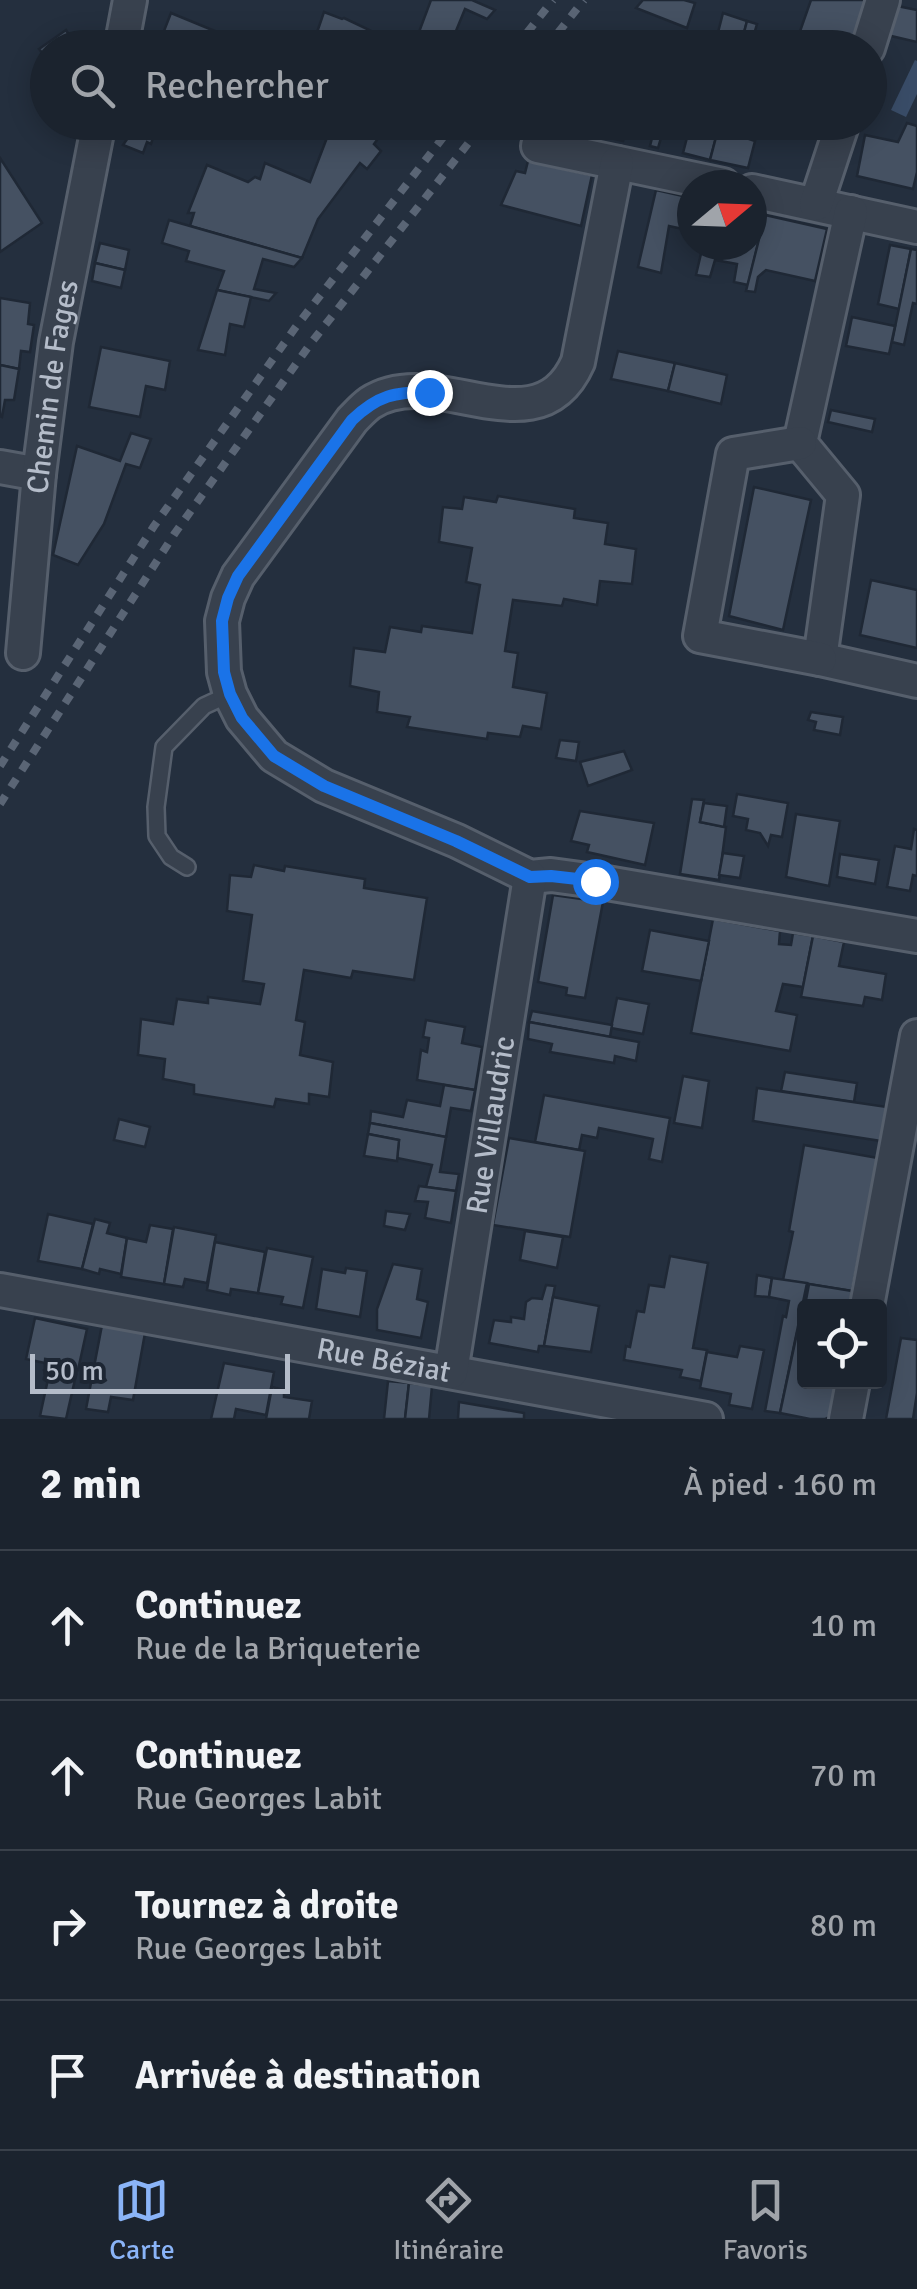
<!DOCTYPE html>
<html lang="fr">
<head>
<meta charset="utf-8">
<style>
	body { margin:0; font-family:Signika,sans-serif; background:#242b36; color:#f1f3f6 }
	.controls { position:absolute; right:30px; bottom:30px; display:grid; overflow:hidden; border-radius:10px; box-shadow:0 5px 25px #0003 }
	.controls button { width:90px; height:90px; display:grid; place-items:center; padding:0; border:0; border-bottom:2px solid #39404a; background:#1b232e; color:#f1f3f6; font:50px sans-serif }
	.compass { position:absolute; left:677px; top:170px; width:90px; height:90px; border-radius:50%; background:#1b232e; box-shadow:0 5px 25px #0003; rotate:71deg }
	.scale { position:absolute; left:30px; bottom:25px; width:260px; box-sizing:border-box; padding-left:10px; border:5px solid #b4bcc9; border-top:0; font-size:28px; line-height:35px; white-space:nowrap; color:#b4bcc9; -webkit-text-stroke:8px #1d2633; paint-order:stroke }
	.stop { position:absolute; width:30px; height:30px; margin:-22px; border:8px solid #1a73e8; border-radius:50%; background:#fff }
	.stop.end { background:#1a73e8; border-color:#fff; box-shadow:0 2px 10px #0008 }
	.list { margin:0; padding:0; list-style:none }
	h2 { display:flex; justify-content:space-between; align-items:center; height:130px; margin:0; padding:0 40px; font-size:42px }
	h2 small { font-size:32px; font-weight:400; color:#a0a4aa }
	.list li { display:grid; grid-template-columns:65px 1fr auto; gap:30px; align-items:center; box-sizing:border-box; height:150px; padding:0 40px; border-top:2px solid #39404a }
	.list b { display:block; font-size:38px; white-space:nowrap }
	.list p { margin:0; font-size:32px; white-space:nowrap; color:#a0a4aa }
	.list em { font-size:32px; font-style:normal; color:#a0a4aa }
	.icon { flex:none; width:55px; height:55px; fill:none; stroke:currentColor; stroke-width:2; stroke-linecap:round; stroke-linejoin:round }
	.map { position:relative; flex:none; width:917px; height:1419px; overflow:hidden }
	.search { position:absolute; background:#1b232e; box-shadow:0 5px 25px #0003; left:30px; right:30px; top:30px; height:110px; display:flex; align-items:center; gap:25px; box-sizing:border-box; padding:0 35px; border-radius:55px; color:#a0a4aa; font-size:38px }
	.sheet { height:730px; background:#1b232e }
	nav { display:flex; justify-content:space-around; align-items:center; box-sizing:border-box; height:140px; border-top:2px solid #39404a; background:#1b232e; font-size:28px; color:#a0a4aa }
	nav a { display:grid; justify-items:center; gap:5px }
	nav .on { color:#8ab4f8 }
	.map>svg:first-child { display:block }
</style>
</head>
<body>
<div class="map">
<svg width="917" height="1419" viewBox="0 0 917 1419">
	<rect width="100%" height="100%" fill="#242f3e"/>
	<polygon fill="#394c67" points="915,60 917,61 917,94 906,117 891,110"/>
	<g fill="#455162" stroke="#1f2835" stroke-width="2.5">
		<polygon points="431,0 472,0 495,10 487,19 465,9 449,48 413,48"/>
		<polygon points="643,0 684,0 695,3 687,28 636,8"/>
		<polygon points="811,0 866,0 850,48 833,48 798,37"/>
		<polygon points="897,6 917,10 917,42 887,35"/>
		<polygon points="324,12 342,19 344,18 382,36 377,48 322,48 313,44"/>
		<polygon points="171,13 239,41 236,48 190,48 162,36"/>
		<polygon points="723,13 747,21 740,48 714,48"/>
		<polygon points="747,21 757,24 752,41 756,42 754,48 740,48"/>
		<polygon points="66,30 77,48 48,48 48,60 39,49"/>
		<polygon points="785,33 798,37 833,48 780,48"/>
		<polygon points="128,122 158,122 151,144 147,142 143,153 123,145 130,135 124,133"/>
		<polygon points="333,122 390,122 374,144 381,151 367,169 360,163 318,219 302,258 190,226 194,213 188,213 207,165 248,182 255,177 260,179 265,163 310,182"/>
		<polygon points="543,122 627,122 623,141"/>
		<polygon points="656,122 665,124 658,148 650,146"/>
		<polygon points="691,122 720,122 710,160 683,153"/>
		<polygon points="720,122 743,122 740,136 755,141 748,168 710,160"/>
		<polygon points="907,123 917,126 917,172 913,189 857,176 865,135 898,142"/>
		<polygon points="0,158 42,223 0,252"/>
		<polygon points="528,161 592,175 581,226 501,205 516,171 525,173"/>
		<polygon points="656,190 692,198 692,231 669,226 661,273 638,267"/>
		<polygon points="752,212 765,215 748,285 734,282 737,264 715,260 710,277 696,275 703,245 752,245"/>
		<polygon points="765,215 827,229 815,281 766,270 758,277 755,292 746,291"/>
		<polygon points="169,220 302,258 294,267 263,259 254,289 276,293 269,301 217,290 224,271 186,261 189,251 162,243"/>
		<polygon points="100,243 129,250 125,270 95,263"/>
		<polygon points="890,245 911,249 899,309 878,304"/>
		<polygon points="911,249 917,250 917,304 913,303 904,345 892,342"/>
		<polygon points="95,263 125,270 121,288 92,281"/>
		<polygon points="217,290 251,297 244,327 230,324 225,355 198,350"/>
		<polygon points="0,298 30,303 28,324 34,325 30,352 21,351 19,369 0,365"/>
		<polygon points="852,317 895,326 889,354 846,346"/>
		<polygon points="101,347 170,361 165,390 146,386 140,417 89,407"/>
		<polygon points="618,351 675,363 668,391 611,379"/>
		<polygon points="675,363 727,375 721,404 668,391"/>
		<polygon points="0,365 19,369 14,400 5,400 2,417 0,416"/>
		<polygon points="831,410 875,419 872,432 828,422"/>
		<polygon points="131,433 151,439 140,468 126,464 104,524 78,565 53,555 77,446 120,461"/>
		<polygon points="754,487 811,500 783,630 729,616"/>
		<polygon points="498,496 575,509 574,518 608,523 605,544 636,549 632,584 600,581 597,605 564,599 562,606 513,600 505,651 518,653 513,687 547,693 541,729 523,726 520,737 488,733 487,739 407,727 410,717 377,712 379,692 350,686 354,648 385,652 390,627 421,632 422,626 472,633 480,585 466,582 472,548 439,542 443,507 462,509 464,497 496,502"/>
		<polygon points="871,580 917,590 917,648 860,635"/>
		<polygon points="811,712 843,717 840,735 814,730 816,722 808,720"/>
		<polygon points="560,740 579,742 576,761 556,758"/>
		<polygon points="624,751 632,770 588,786 580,762"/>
		<polygon points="737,794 788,803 782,837 771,835 768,846 760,833 746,830 748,819 733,816"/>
		<polygon points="692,799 704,800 700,822 726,827 719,880 680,874"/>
		<polygon points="704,803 727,806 724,827 700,822"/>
		<polygon points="580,811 654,823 645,865 587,852 589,845 571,841"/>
		<polygon points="796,814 840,821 829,886 786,877"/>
		<polygon points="914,829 917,830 917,876 913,875 910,891 887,887 895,846 911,849"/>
		<polygon points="723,853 744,856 740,878 719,875"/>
		<polygon points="840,854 879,860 875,884 837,877"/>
		<polygon points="254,865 284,871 285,866 365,879 364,888 427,898 414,980 353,971 351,978 304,970 296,1020 305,1022 300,1055 333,1062 329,1097 309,1094 309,1104 276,1099 274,1107 194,1094 194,1085 163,1079 165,1059 138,1055 141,1019 173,1024 177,999 208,1003 208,997 260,1004 264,984 243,981 252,915 227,911 230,875 251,877"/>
		<polygon points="553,895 603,902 585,998 566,995 567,988 538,982"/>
		<polygon points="713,919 780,931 779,944 791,945 793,933 813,936 803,987 783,984 776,1011 797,1015 790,1051 691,1033"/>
		<polygon points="650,930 709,941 701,981 642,971"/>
		<polygon points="813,936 844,942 839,966 886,974 882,1000 865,997 863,1006 801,997"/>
		<polygon points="617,998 649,1004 643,1034 611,1028"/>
		<polygon points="532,1011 612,1025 610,1037 529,1022"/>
		<polygon points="426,1020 465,1027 462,1043 482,1047 475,1090 417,1080 421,1050 427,1052 429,1038 423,1037"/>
		<polygon points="529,1022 639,1042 636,1061 615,1056 614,1063 550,1052 552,1044 528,1039"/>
		<polygon points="785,1072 857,1083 854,1102 781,1091"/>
		<polygon points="683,1076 709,1081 702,1128 674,1123"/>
		<polygon points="444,1085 475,1090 471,1111 451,1108 446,1137 370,1123 371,1111 403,1117 407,1100 440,1106"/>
		<polygon points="757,1088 887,1107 881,1141 753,1121"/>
		<polygon points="544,1095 670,1118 662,1162 649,1159 653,1139 599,1128 597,1138 582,1135 579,1150 535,1142"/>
		<polygon points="119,1119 150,1127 145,1147 114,1140"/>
		<polygon points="370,1123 446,1137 440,1172 459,1174 456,1191 426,1187 432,1165 397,1158 399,1140 368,1134"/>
		<polygon points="368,1134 399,1140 397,1161 364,1156"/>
		<polygon points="509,1138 585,1151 570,1237 493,1225"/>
		<polygon points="804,1145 878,1158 852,1291 783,1280 793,1232 789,1231"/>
		<polygon points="419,1186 456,1191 451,1223 425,1218 428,1202 415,1201"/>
		<polygon points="386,1211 410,1214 405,1230 384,1226"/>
		<polygon points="48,1214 93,1224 82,1269 38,1261"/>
		<polygon points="95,1219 110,1223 107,1233 127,1238 121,1274 100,1269 99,1274 82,1269"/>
		<polygon points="150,1225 173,1229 164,1284 121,1277 127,1238 146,1242"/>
		<polygon points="174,1227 216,1235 207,1283 185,1279 183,1287 164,1284"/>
		<polygon points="525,1231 563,1237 557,1268 520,1260"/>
		<polygon points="215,1242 265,1252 258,1293 231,1289 230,1295 207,1290"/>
		<polygon points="267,1248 313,1257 303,1308 281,1304 283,1297 258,1293"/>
		<polygon points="670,1256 708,1263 693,1348 707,1350 701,1381 680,1377 682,1370 624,1360 626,1346 630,1347 637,1311 644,1312 649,1285 664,1287"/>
		<polygon points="393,1264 422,1269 417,1299 428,1302 421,1338 377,1330 377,1309"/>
		<polygon points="346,1268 367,1271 360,1317 316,1309 322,1269 345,1273"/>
		<polygon points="757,1275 772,1278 769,1297 755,1296"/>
		<polygon points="772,1278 807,1283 780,1413 765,1411 783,1316 786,1317 789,1301 769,1297"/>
		<polygon points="809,1284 852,1291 850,1306 806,1300"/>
		<polygon points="546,1285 555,1286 544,1346 539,1346 538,1352 489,1343 494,1320 511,1322 511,1317 524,1319 526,1302 532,1298 542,1299"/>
		<polygon points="553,1297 599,1306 591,1352 544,1346"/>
		<polygon points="35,1318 87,1329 78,1370 26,1359"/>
		<polygon points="102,1325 145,1333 133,1400 111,1397 108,1412 86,1409"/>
		<polygon points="797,1333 804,1334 804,1382 836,1382 829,1417 825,1419 810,1419 780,1413"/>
		<polygon points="901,1338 917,1340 917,1393 913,1419 886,1419"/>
		<polygon points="740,1346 764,1350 752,1409 729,1405 731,1394 700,1388 707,1352 737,1357"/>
		<polygon points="224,1363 274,1372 266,1415 236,1409 234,1419 211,1419"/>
		<polygon points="50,1370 76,1375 66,1419 40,1416"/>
		<polygon points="388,1381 409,1383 405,1419 384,1419"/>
		<polygon points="409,1383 432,1386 429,1419 405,1419"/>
		<polygon points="272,1387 284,1390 284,1397 312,1401 309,1419 266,1419"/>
		<polygon points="459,1402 524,1413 524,1419 458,1419"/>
	</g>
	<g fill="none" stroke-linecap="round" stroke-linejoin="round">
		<g stroke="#565f6c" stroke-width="20">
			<polyline id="service" points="187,867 171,857 157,836 156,807 164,747 204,706 230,694"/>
		</g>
		<g stroke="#565f6c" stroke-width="38">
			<g id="minor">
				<polyline points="121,48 130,0"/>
				<polyline points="868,48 883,0"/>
				<polyline points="538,146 723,185"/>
				<path d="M617,163L578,362C537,454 436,360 370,403C363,408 358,414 352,420L238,576L228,598L222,621L224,672L230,694L242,718L274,756L324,786L457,841L530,877L551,875L595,881L917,936"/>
				<polyline points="752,191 917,227"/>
				<polyline points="816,204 843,122"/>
				<polyline points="851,212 800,443 843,495 820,659 917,681"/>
				<polyline points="800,443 733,454 700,636 820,659"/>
				<polyline points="0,467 39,474"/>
				<path id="s1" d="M23,653L39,474L56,342L99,122"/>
				<path id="s2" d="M0,1290L706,1419"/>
				<polyline points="867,1306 917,1036"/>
				<path id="s3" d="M451,1372L530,877"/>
				<polyline points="846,1419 853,1382"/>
			</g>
		</g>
		<use href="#service" stroke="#38414e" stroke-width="15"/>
		<use href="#minor" stroke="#38414e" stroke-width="32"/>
		<g stroke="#5a6575" stroke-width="8" stroke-dasharray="10 10" stroke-linecap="butt">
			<polyline points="515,48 553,0"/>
			<polyline points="546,48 584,0"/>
			<polyline points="0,766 154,526 295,328 455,122"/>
			<polyline points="0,804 175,533 311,343 485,122"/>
		</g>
	</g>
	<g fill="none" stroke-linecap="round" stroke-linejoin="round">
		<path stroke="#1a73e8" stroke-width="12" d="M429,392C395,392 378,395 352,420L238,576L228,598L222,621L224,672L230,694L242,718L274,756L324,786L456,841L530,877L551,876L595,881"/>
	</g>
	<g text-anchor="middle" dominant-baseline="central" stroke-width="10" stroke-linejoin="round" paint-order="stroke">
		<g font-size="30" fill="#b4bcc9" stroke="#1d2633">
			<text stroke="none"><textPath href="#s1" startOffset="268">Chemin de Fages</textPath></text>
			<text stroke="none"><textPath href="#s3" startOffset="250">Rue Villaudric</textPath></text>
			<text stroke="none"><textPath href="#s2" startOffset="390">Rue Béziat</textPath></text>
		</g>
	</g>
</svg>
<div class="controls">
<button><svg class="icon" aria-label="locate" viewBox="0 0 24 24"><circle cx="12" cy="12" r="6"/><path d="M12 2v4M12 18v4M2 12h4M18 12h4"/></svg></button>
</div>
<svg class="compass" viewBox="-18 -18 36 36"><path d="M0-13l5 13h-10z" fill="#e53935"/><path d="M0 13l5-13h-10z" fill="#a0a4aa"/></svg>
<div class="scale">50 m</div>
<div class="stop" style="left:595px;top:881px"></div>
<div class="stop end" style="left:429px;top:392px"></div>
<div class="search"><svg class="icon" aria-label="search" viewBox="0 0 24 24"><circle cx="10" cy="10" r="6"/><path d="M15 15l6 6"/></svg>Rechercher</div>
</div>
<section class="sheet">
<h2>2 min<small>À pied · 160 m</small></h2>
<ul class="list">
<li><svg class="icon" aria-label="ahead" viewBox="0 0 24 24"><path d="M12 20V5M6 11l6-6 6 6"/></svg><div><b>Continuez</b><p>Rue de la Briqueterie</p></div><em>10 m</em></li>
<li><svg class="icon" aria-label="ahead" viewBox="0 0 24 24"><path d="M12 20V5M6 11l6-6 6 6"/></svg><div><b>Continuez</b><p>Rue Georges Labit</p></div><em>70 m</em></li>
<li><svg class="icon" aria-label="right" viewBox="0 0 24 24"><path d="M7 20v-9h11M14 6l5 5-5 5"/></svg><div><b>Tournez à droite</b><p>Rue Georges Labit</p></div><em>80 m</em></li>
<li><svg class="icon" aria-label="arrive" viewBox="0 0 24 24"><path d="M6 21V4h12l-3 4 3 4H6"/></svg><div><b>Arrivée à destination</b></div></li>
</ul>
</section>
<nav>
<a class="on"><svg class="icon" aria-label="map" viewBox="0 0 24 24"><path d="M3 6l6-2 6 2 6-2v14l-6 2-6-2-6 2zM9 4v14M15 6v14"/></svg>Carte</a>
<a><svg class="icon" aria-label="directions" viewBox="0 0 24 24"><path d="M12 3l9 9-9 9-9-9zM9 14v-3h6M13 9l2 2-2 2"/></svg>Itinéraire</a>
<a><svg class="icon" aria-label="saved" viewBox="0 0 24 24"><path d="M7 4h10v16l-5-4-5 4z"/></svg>Favoris</a>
</nav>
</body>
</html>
